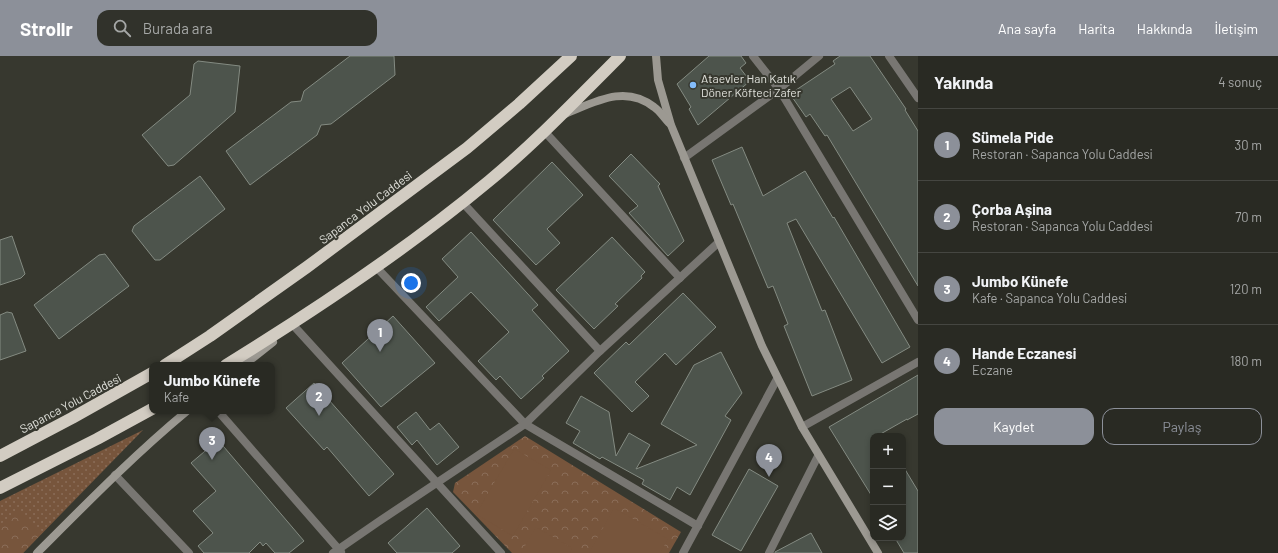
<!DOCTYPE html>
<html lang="tr">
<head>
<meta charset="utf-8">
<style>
	body { margin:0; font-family:Barlow,sans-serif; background:#31322b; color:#f1f3f6 }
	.controls { position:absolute; right:12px; bottom:12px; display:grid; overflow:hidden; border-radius:8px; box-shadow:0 2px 6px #0003 }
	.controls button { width:36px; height:36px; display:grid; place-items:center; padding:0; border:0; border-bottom:1px solid #454641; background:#292a23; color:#f1f3f6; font:20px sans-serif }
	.you { position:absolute; left:411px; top:227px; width:14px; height:14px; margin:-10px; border:3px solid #fff; border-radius:50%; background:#1a73e8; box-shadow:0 0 0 6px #1a73e833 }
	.badge { display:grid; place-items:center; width:26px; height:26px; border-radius:50%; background:#8c9099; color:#fff; font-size:13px; font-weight:700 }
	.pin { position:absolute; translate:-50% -33px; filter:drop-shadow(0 1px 2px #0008) }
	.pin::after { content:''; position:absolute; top:21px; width:14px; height:12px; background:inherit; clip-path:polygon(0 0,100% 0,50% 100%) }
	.popup { position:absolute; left:149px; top:306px; width:126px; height:52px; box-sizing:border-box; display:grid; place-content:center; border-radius:8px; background:#292a23; filter:drop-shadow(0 1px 3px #0005); font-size:13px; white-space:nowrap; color:#a5a7a6 }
	.popup b { font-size:15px; color:#f1f3f6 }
	.popup::after { content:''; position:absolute; left:50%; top:100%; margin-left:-8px; border:8px solid transparent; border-top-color:#292a23 }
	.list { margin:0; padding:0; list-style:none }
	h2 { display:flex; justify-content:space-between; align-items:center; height:52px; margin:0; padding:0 16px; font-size:17px }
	h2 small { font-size:13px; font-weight:400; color:#a5a7a6 }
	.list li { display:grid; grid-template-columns:26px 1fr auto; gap:12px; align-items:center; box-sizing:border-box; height:72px; padding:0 16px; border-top:1px solid #454641 }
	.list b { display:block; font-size:15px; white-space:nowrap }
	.list p { margin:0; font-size:13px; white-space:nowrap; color:#a5a7a6 }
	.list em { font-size:13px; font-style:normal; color:#a5a7a6 }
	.actions { display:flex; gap:8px; padding:12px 16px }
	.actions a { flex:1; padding:9px 0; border:1px solid #8c9099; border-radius:12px; text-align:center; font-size:14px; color:#8c9099 }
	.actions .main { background:#8c9099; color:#fff }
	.icon { flex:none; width:22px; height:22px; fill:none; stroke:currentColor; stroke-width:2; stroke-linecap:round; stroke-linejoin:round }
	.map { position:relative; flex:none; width:918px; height:497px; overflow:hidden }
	header { display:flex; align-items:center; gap:24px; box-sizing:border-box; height:56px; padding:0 20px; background:#8c9099; color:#fff }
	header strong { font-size:19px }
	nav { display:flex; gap:22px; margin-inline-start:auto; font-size:14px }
	.search { width:280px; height:36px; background:#31322b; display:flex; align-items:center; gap:10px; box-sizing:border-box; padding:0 14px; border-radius:12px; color:#a5a7a6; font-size:15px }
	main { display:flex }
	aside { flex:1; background:#292a23 }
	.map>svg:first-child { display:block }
</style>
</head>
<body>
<header>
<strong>Strollr</strong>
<div class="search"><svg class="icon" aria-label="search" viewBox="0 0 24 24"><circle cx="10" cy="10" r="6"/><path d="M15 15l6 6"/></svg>Burada ara</div>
<nav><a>Ana sayfa</a><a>Harita</a><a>Hakkında</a><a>İletişim</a></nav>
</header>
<main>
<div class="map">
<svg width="918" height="497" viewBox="0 0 918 497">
	<defs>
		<pattern id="grass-dots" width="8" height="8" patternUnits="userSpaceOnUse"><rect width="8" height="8" fill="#77553c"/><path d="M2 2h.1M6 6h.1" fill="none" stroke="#8a6d58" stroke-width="1.8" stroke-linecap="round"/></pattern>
		<pattern id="forest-crowns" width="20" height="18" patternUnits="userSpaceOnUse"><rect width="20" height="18" fill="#77553c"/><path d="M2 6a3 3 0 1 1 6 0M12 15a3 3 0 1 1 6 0" fill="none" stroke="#8a6d58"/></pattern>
	</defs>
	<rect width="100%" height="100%" fill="#37382f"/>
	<polygon fill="url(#grass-dots)" points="143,374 23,497 0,497 0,445"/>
	<g fill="url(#forest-crowns)">
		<polygon points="525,380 681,476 669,497 512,497 453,436 455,427"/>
		<polygon points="17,454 43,476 23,497 0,497 0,469"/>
	</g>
	<g fill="#77553c">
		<polygon points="514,393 551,414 513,480 476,458"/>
		<polygon points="614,452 668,483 660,497 589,497"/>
		<polygon points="536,471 572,492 570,497 521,497"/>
	</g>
	<g fill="#4d544c" stroke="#848b82" fill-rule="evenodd">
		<polygon points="350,0 394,0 395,19 331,68 321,69 317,79 250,129 226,95 291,46 301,45 304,35"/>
		<polygon points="709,0 741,0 746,7 740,12 750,25 698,69 689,53 691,51 677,28"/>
		<path d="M840,0H870L906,53L905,54L918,75V230L827,79L825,80L810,58L806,61L790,38L835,8L833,5ZM850,31L872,63L853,75L831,43Z"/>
		<polygon points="198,5 240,10 235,56 174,109 168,110 142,79 190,39 194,8"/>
		<polygon points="742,91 763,140 805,115 833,162 834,161 910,291 882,307 796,163 787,167 822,255 825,254 852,324 812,340 784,270 788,268 773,230 768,232 733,148 731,149 712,104"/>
		<polygon points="631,98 660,128 658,130 684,185 668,200 629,157 638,150 609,120"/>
		<polygon points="552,106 583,139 547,173 560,187 536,209 493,164"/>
		<polygon points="200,120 225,153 160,204 155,204 132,175 134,170"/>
		<polygon points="471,176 538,249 532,254 569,295 542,320 544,322 521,343 500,320 496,324 478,305 509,276 471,236 439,265 426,251 458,221 442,203"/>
		<polygon points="12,180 25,218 21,222 0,229 0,184"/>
		<polygon points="612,181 645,216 641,220 642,222 615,248 618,250 594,273 556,234"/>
		<polygon points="105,198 129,230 59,283 34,249 99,199"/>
		<polygon points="683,237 716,271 676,309 665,297 635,326 649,340 632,356 594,317 626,286 629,289"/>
		<polygon points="7,256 12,257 26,295 0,304 0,259"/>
		<polygon points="393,260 435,307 381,351 342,307"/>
		<polygon points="721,296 742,337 725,360 731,364 690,439 677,431 670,444 642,428 644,424 602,401 600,403 573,387 580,375 566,367 581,340 609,356 616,400 629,377 650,389 636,413 697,389 661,368 694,309"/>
		<polygon points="918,319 918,358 907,364 907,363 877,380 873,380 873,442 829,371"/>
		<polygon points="314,327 394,418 369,440 327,391 324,394 286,352"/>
		<polygon points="416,356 430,374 439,367 459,391 437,409 417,384 412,389 397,371"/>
		<polygon points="218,384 304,485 289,497 275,497 266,487 263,490 260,486 249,497 204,497 198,490 213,477 193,455 216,435 191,407"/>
		<polygon points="903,410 918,435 918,497 904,497 895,482 903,482"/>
		<polygon points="749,413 778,430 741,495 712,479"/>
		<polygon points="427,452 460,490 452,497 397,497 388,487"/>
		<polygon points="811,477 822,497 775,497 775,496"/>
	</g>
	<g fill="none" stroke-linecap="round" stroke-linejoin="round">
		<g stroke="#787672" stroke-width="8">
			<polyline points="753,0 779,33 918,264"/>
			<polyline points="889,0 918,42"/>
			<polyline points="544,75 680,222"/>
			<polyline points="684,102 779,33 819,0"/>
			<polyline points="463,147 600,295"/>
			<polyline points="377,212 525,368 698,470"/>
			<polyline points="293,269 501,497"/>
			<polyline points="218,355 341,496"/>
			<polyline points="802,371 918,306"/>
			<polyline points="115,419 189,497"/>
			<polyline points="333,497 378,466 525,368 600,295 719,186"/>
			<polyline points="683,497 777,323"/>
			<polyline points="769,497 818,400"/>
		</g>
		<g stroke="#9c9992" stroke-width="8">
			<polyline points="656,0 658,24 671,69 762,290 802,371 878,497"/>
			<path d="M565,58C595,46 625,28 654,51C660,55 664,62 669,67"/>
			<polyline points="244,309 273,286"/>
			<path d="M37,497C86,448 134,399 187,355"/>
		</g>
		<g stroke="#d2ccc2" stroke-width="12">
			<polyline points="165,309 210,280 307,211 467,92 519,48 571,0"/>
			<path d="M226,309C317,253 406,194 489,125C535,87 577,43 620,0"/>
			<polyline points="0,400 72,362 152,317"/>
			<polyline points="0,432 97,383 152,353"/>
		</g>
	</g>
	<circle fill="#83bcfb" stroke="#37382f" stroke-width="1.5" cx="693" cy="29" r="4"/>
	<g text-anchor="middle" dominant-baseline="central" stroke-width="4" stroke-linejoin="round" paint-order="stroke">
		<g font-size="12" fill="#e0e1db" stroke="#37382f" text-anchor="start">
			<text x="701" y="22">Ataevler Han Katık<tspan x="701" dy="14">Döner Köfteci Zafer</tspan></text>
		</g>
		<g font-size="12" fill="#e0e1db" stroke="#37382f">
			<text transform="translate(365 151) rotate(-37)">Sapanca Yolu Caddesi</text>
			<text transform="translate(70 347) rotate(-28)">Sapanca Yolu Caddesi</text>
		</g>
	</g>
</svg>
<div class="controls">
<button>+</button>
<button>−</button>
<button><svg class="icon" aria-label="layers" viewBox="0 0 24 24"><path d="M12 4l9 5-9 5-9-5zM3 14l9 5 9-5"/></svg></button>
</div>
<div class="you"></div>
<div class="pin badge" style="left:380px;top:296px">1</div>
<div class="pin badge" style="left:319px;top:360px">2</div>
<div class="pin badge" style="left:212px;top:404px">3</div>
<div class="popup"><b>Jumbo Künefe</b>Kafe</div>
<div class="pin badge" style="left:769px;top:421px">4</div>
</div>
<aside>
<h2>Yakında<small>4 sonuç</small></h2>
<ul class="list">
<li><span class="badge">1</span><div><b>Sümela Pide</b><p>Restoran · Sapanca Yolu Caddesi</p></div><em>30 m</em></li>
<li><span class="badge">2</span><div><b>Çorba Aşina</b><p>Restoran · Sapanca Yolu Caddesi</p></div><em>70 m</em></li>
<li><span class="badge">3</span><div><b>Jumbo Künefe</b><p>Kafe · Sapanca Yolu Caddesi</p></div><em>120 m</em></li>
<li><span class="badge">4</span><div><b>Hande Eczanesi</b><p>Eczane</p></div><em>180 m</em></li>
</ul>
<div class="actions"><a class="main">Kaydet</a><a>Paylaş</a></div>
</aside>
</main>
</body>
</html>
